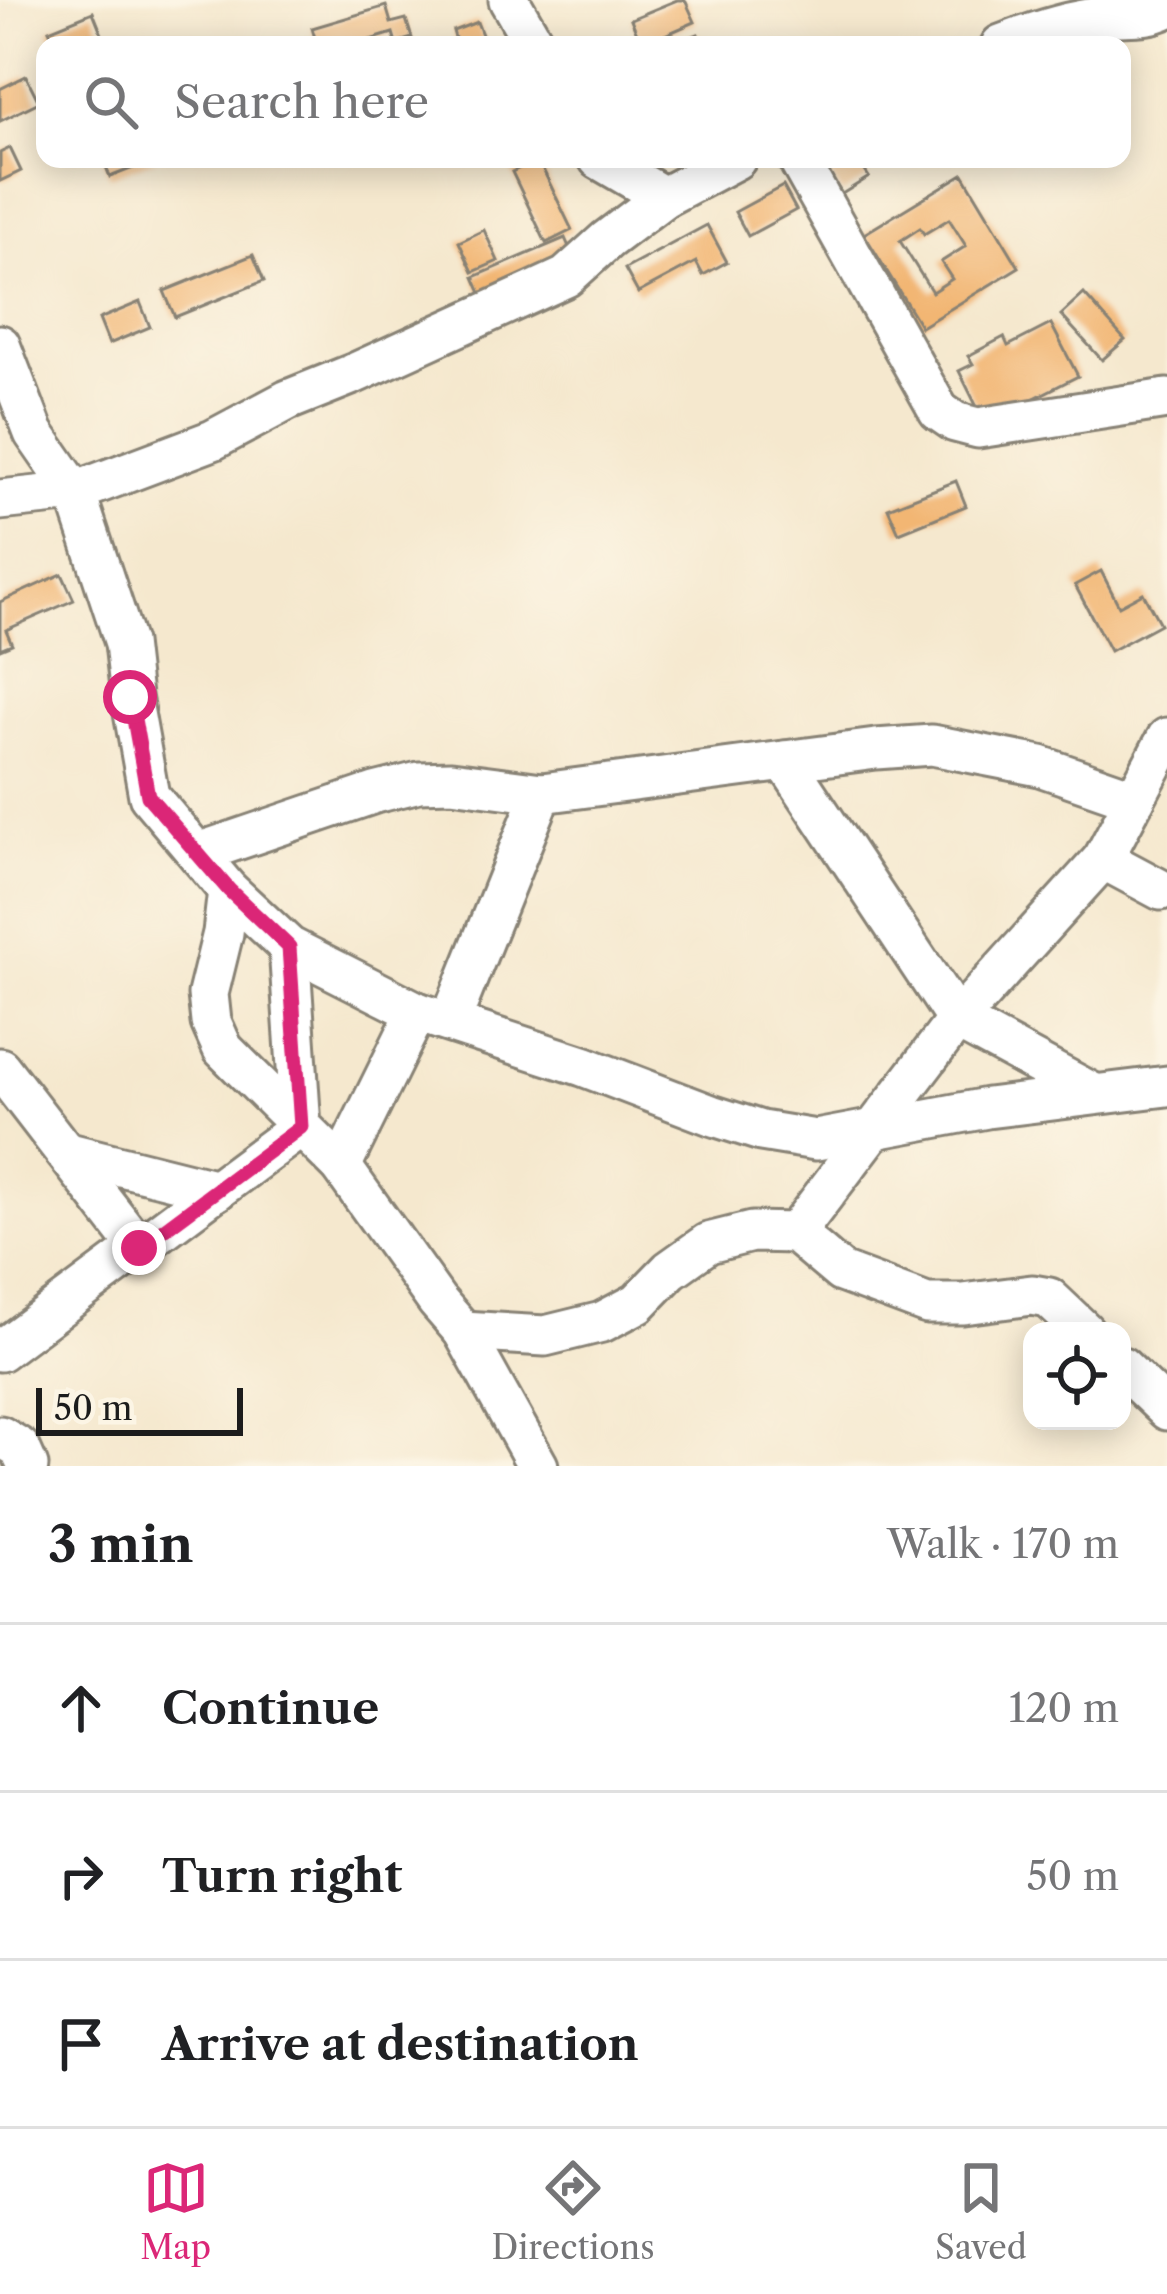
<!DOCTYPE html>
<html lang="en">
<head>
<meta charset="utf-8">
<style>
	body { margin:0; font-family:"Libre Caslon Text",serif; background:#f2f2f2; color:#202124 }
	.controls { position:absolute; right:36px; bottom:36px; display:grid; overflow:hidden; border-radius:24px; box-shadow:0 6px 30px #0003 }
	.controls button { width:108px; height:108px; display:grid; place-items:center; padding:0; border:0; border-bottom:3px solid #e0e0e0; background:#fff; color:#202124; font:60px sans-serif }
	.scale { position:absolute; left:36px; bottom:30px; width:207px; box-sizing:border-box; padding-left:12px; border:6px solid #1c1c1c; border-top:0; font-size:33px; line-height:42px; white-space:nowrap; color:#1c1c1c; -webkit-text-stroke:9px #fcf5e5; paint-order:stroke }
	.stop { position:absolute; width:36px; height:36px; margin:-27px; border:9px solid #db2777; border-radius:50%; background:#fff }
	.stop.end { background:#db2777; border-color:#fff; box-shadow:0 3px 12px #0008 }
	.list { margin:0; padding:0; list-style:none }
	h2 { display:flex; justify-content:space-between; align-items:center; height:156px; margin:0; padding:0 48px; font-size:51px }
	h2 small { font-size:39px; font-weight:400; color:#757577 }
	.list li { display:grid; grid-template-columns:78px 1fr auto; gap:36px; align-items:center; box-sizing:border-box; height:168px; padding:0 48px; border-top:3px solid #e0e0e0 }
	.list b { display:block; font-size:45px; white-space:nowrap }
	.list em { font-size:39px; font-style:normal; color:#757577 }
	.icon { flex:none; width:66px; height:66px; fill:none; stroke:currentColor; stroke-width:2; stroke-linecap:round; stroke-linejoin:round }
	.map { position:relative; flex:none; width:1167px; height:1466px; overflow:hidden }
	.search { position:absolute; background:#fff; box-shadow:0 6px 30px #0003; left:36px; right:36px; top:36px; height:132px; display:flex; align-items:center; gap:30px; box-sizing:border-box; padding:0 42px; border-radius:24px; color:#757577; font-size:45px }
	.sheet { height:660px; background:#fff }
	nav { display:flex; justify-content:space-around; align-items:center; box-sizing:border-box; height:168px; border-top:3px solid #e0e0e0; background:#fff; font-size:33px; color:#757577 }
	nav a { display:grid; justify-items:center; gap:6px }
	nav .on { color:#db2777 }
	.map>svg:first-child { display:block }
</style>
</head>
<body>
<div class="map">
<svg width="1167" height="1466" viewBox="0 0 1167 1466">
	<rect width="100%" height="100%" fill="#fcf5e5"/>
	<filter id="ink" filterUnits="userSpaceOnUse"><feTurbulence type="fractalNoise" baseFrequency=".00833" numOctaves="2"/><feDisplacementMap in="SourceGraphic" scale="24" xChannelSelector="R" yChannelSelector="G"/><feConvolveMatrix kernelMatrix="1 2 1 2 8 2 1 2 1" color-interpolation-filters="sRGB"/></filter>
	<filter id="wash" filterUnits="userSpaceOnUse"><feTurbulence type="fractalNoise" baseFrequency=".004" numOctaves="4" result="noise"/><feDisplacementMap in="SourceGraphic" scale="48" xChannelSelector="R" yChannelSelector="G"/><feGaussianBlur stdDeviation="2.7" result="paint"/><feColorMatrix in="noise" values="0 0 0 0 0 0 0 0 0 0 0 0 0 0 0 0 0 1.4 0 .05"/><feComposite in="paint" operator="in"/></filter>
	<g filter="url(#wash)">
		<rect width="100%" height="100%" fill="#f5e8ce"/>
		<g id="blocks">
			<g fill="#f2b673" fill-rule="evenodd">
				<polygon points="677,0 685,0 695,22 642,45 631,19"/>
				<polygon points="386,6 391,23 406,19 412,38 396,43 393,33 354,45 317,45 312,28"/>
				<polygon points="93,12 103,37 84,45 56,45 49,30"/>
				<polygon points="477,22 486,45 457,45 453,31"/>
				<polygon points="698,34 702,45 671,45"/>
				<polygon points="26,76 39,102 0,121 0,89"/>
				<polygon points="10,148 21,171 0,181 0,153"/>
				<polygon points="103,159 156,159 110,177"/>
				<polygon points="538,159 572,230 546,243 512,172"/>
				<polygon points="819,159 857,159 869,177 842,194"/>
				<path d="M963,174L1019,267L921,327L864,234ZM949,219L966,246L941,262L952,279L932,292L900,241L920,228L924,234Z"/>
				<polygon points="783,186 796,210 748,236 735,212"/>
				<polygon points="707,225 727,262 703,275 696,262 638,293 625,269"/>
				<polygon points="484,230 498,261 473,272 459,242"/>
				<polygon points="565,238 576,263 485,302 474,277"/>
				<polygon points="253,255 264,281 175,317 164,291"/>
				<polygon points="1084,294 1125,340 1102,360 1061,315"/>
				<polygon points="140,302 150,327 109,344 99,319"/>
				<polygon points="1051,324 1078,376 985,423 959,371 973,364 968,356 1004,337 1008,346"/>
				<polygon points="956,481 966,506 899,533 888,508"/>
				<polygon points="1101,571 1119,606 1143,593 1160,624 1110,651 1075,585"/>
				<polygon points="62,574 74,600 6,630 12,644 0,649 0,602"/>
			</g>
		</g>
	</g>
	<g filter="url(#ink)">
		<use href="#blocks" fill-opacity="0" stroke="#888275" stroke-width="3"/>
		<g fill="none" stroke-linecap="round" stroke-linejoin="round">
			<g stroke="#888275" stroke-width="45">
				<g id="minor">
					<polyline points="509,0 535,45"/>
					<path d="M1001,45C1034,32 1067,21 1102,17C1127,14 1144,19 1167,8"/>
					<polyline points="599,159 664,197"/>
					<polyline points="798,159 939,411 955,422 978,428 1167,399"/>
					<polyline points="0,345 34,433 75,492 125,643 131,696 149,796 228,890 289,947 417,1012 583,1066 711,1115 761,1131 816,1140 987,1108 1167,1086"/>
					<polyline points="0,500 75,492 213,440 288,400 353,374 566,277 607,240 664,197 736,159"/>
					<polyline points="785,761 957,1020 1094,1094"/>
					<polyline points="198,853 375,793 419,782 451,781 542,793 876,749 932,745 1040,766 1135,799"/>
					<polyline points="1103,859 1161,890"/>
					<polyline points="228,890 223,933 208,994 211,1022 223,1049 341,1166 437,1301 463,1331 538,1466"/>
					<polyline points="450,1022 542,793"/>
					<polyline points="0,1068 139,1248"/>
					<polyline points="65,1152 217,1190"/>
					<polyline points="341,1166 417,1012"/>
					<polyline points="795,1233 957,1020 1103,859 1167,738"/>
					<polyline points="463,1331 545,1336 602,1322 638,1303 670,1270 708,1243 752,1232 795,1233 841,1272 927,1304 963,1304 1032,1295 1049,1298 1084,1331"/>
					<polyline points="0,1351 301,1127 289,947"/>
					<polyline points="1122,1367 1167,1410"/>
					<polyline points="0,1436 20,1448 28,1466"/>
				</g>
			</g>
			<use href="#minor" stroke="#fff" stroke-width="39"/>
		</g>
	</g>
	<g fill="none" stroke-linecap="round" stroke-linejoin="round" filter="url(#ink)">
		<polyline stroke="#db2777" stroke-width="15" points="130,697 148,796 229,890 289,947 301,1127 139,1248"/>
	</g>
</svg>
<div class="controls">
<button><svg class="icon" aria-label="locate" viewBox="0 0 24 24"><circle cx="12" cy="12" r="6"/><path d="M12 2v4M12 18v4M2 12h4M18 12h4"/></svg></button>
</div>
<div class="scale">50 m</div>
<div class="stop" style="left:130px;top:697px"></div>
<div class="stop end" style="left:139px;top:1248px"></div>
<div class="search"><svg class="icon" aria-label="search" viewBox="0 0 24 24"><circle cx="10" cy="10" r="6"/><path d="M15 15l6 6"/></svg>Search here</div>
</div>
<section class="sheet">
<h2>3 min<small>Walk · 170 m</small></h2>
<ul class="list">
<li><svg class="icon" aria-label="ahead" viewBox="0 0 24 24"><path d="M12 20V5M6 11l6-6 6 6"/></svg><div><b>Continue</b></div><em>120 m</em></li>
<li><svg class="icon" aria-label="right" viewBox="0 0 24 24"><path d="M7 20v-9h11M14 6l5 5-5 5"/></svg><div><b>Turn right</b></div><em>50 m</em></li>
<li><svg class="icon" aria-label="arrive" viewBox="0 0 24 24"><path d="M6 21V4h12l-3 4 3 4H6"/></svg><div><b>Arrive at destination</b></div></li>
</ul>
</section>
<nav>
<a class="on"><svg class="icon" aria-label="map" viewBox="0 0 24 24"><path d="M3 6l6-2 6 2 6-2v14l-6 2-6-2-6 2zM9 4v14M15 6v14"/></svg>Map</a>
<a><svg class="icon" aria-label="directions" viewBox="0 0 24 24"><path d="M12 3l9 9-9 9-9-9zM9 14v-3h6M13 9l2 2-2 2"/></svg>Directions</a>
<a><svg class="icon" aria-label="saved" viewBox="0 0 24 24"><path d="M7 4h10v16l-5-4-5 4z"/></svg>Saved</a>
</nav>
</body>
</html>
